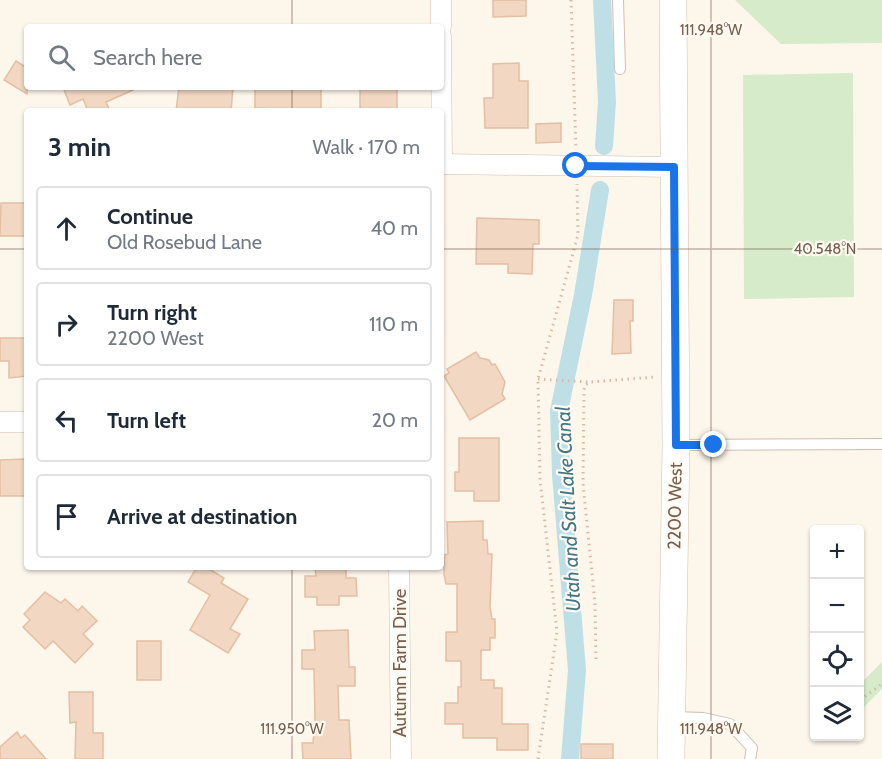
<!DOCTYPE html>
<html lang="en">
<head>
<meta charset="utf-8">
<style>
	body { margin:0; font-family:Cabin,sans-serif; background:#f2f2f3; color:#1f2937 }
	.controls { position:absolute; right:18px; bottom:18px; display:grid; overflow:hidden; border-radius:6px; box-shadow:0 2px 4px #0004 }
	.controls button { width:54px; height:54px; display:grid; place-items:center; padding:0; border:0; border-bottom:2px solid #e0e1e3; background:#fff; color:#1f2937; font:30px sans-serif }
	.stop { position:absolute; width:18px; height:18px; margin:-14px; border:4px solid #1a73e8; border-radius:50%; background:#fff }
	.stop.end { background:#1a73e8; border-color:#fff; box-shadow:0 2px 6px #0008 }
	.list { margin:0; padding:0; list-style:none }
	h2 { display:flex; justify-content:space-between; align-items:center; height:78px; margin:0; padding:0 24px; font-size:26px }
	h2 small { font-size:20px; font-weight:400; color:#747a83 }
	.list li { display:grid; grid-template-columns:39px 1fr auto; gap:18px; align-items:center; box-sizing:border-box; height:84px; margin:0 12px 12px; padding:0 12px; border:2px solid #e0e1e3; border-radius:6px }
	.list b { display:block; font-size:22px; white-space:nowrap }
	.list p { margin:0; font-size:20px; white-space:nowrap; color:#747a83 }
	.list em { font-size:20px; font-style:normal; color:#747a83 }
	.icon { flex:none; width:33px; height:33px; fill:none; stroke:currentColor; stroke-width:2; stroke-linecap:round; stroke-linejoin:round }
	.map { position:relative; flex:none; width:882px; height:759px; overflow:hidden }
	.search { position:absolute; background:#fff; box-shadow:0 2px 4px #0004; left:24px; top:24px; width:420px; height:66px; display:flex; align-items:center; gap:15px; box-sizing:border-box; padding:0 21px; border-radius:6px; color:#747a83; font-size:22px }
	.panel { position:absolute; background:#fff; box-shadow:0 2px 4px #0004; left:24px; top:108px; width:420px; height:462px; border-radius:6px }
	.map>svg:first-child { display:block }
</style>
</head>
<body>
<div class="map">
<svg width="882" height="759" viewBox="0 0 882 759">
	<rect width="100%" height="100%" fill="#fdf6eb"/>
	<g fill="#d5ebc9">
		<polygon points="735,0 882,0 882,43 781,44"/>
		<polygon points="853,73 854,297 744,299 743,75"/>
		<polygon points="882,662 882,689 860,711 860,684"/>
	</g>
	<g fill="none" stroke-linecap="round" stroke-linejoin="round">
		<g stroke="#bfdfe7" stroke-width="18">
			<polyline points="602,0 607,102 604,146"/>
			<polyline points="570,759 577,670 561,475 559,411 583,295 600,190"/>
		</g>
	</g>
	<g fill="#f2d7c3" stroke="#e4bfa3" stroke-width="1.5">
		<polygon points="493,0 526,0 526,16 493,17"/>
		<polygon points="16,61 27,68 27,94 4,80"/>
		<polygon points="519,63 519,81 528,81 528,128 485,128 484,98 493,98 493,64"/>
		<polygon points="63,87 140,87 106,102 110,111 88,111 83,99 70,105"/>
		<polygon points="179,87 233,87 231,111 176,111"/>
		<polygon points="255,87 321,88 321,111 255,108"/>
		<rect x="360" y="87" width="37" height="24"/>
		<polygon points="561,123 561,142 536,143 536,124"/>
		<polygon points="1,203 27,203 25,236 0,236"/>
		<polygon points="477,218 539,220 539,244 533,244 532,274 508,273 508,264 476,264"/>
		<polygon points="614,300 633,300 633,321 630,321 631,353 612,354"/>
		<polygon points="0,338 27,338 27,376 9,378 9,361 0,361"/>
		<polygon points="476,352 480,358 489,360 492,365 495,364 505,382 502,394 505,399 470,420 444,376 449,373 447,369"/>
		<polygon points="459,438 499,438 499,501 474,501 474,491 455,491 455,472 459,472"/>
		<polygon points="25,459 25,496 0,496 0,460"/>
		<polygon points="483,521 483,540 487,540 488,554 492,554 490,607 492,619 495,619 495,638 490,638 490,650 481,650 481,680 494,680 494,688 502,688 502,724 528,724 528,750 497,750 497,738 463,738 463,724 445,724 445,703 458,703 458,687 461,687 461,661 446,661 446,632 457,632 457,584 446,584 444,574 444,555 448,554 447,522"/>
		<polygon points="197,567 206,567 224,578 221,583 248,599 230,629 240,634 228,653 190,630 210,595 188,582"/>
		<polygon points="315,567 346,567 346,578 356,578 357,596 339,596 339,605 317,605 317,597 305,597 305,576 316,576"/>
		<polygon points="45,592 61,603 65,599 78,611 82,606 97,621 83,634 93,644 75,663 53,641 45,649 23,627 30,620 24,614"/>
		<polygon points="348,630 349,667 355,667 355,686 338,686 339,720 349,720 351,759 303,759 302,743 313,743 315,720 314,669 302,669 302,650 315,650 314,631"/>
		<rect x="137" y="641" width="24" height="39"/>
		<polygon points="69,692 93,692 93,733 103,733 103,759 75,759 76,722 70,723"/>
		<polygon points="17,732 21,738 25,735 46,759 0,759 0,747"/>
		<rect x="581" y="744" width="32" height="15"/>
	</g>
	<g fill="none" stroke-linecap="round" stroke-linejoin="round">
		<g stroke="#cfbfb0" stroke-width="12">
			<g id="lane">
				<polyline points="618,0 620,69"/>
				<polyline points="676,445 882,444"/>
				<polyline points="673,717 703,718 730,724 752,748 750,759"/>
			</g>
		</g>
		<g stroke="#cfbfb0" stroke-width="21">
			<g id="street">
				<polyline points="441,0 441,27"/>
				<polyline points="441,36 442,164"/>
				<polyline points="441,164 674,167"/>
				<polyline points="0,422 27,422"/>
				<polyline points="399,567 401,759"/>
			</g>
		</g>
		<g stroke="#d2c0ae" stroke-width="28">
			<polyline id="secondary" points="671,759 676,445 673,0"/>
		</g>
		<g stroke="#d8bba5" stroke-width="3" stroke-dasharray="1.5 4.5" stroke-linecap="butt">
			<polyline points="571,0 576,150"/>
			<polyline points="538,379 589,382"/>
			<polyline points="596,659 595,604 583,483 584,390 585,385 591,382 656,377"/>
			<polyline points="860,700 882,684"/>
			<polyline points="538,759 557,632 540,479 538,379 578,235 577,184"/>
		</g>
		<use href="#lane" stroke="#fff" stroke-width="10"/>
		<use href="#street" stroke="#fff" stroke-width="20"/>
		<use href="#secondary" stroke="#fff" stroke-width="27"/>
	</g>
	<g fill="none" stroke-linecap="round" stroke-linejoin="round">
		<polyline stroke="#1a73e8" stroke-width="8" points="576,166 674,167 676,445 714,445"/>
	</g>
	<path fill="none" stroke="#785e4d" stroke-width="1.5" stroke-opacity="0.45" d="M292,0V27M711,0V759M292,87V111M0,249H27M441,249H882M292,567V759"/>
	<g text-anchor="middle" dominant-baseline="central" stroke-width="4.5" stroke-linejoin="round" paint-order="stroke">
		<g font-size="18" fill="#785e4d" stroke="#fffaf2">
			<text transform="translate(675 506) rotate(-89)">2200 West</text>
			<text transform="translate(400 663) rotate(-90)">Autumn Farm Drive</text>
		</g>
		<g font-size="20" font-style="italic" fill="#437783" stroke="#fffaf2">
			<text transform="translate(568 509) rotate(-93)">Utah and Salt Lake Canal</text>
		</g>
	</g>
	<g font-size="15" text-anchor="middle" fill="#785e4d" stroke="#fffaf2" stroke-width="4.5" stroke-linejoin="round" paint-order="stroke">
		<text x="711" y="35">111.948°W</text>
		<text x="825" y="254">40.548°N</text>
		<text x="292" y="734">111.950°W</text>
		<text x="711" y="734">111.948°W</text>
	</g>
</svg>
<div class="controls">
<button>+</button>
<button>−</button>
<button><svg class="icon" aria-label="locate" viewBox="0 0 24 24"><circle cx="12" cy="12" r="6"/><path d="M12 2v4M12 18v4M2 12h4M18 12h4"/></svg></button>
<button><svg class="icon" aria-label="layers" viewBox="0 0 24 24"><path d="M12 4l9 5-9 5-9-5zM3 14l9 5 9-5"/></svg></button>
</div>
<div class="stop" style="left:576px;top:166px"></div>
<div class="stop end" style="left:714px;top:445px"></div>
<div class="search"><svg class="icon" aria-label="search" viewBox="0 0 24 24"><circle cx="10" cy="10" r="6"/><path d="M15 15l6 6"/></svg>Search here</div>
<section class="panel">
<h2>3 min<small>Walk · 170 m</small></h2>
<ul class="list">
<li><svg class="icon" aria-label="ahead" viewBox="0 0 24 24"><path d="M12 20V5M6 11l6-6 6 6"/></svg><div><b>Continue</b><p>Old Rosebud Lane</p></div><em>40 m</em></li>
<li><svg class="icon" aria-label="right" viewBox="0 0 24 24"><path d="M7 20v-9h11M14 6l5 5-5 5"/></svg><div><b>Turn right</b><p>2200 West</p></div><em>110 m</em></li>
<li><svg class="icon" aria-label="left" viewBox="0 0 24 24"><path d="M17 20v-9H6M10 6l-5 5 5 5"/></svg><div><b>Turn left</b></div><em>20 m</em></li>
<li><svg class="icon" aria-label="arrive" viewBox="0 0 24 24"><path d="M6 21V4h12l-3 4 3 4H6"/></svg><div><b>Arrive at destination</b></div></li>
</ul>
</section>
</div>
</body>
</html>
